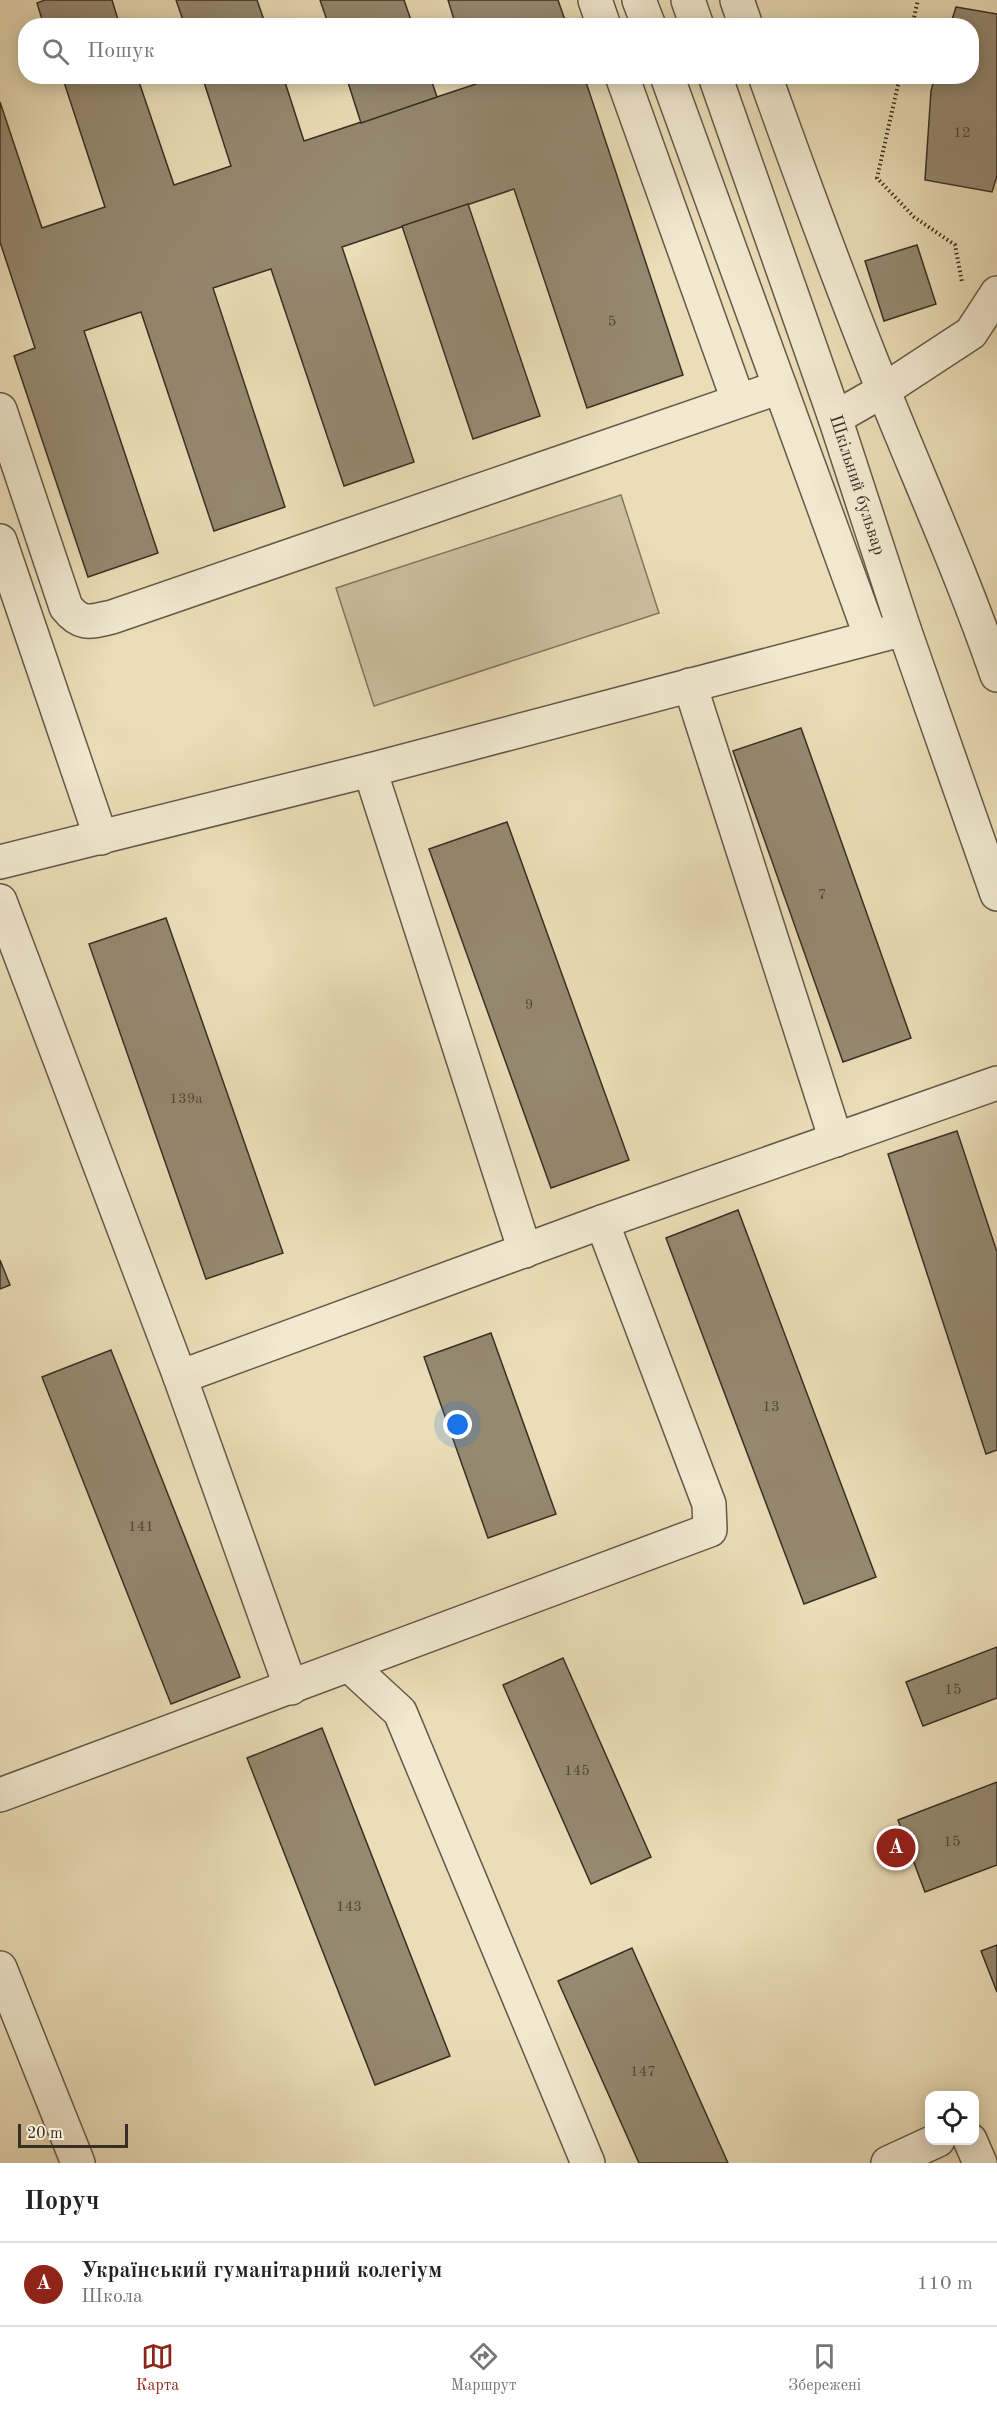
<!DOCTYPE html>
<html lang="uk">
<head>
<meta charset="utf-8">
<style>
	body { margin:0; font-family:"Old Standard TT",serif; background:#f2f2f2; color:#222 }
	.controls { position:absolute; right:18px; bottom:18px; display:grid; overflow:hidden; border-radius:12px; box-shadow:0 3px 15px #0003 }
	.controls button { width:54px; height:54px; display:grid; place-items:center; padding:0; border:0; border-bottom:2px solid #e0e0e0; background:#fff; color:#222; font:30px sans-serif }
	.scale { position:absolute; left:18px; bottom:15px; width:110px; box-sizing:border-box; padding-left:6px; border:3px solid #382f24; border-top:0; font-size:16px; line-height:21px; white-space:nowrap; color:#382f24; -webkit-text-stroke:4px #f1e9d0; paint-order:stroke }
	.you { position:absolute; left:458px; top:1425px; width:21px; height:21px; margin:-15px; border:4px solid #fff; border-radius:50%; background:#1a73e8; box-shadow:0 0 0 9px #1a73e833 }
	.badge { display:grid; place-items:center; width:39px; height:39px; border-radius:50%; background:#8f2418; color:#fff; font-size:20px; font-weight:700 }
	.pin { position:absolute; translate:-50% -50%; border:3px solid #fff; box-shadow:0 2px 6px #0006 }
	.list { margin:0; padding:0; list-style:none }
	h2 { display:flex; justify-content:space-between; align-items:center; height:78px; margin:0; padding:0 24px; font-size:26px }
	h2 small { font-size:20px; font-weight:400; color:#767676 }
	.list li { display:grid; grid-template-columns:39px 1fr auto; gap:18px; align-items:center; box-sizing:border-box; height:84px; padding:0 24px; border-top:2px solid #e0e0e0 }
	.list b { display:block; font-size:22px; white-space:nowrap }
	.list p { margin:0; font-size:20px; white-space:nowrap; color:#767676 }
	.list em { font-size:20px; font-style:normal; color:#767676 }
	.icon { flex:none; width:33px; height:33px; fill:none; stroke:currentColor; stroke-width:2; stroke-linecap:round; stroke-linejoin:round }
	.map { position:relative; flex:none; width:997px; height:2163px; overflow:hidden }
	.search { position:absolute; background:#fff; box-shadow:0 3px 15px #0003; left:18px; right:18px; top:18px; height:66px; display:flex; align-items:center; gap:15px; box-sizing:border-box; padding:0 21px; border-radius:24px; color:#767676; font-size:22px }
	.sheet { height:162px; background:#fff }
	nav { display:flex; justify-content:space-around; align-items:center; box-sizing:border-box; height:84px; border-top:2px solid #e0e0e0; background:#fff; font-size:16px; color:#767676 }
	nav a { display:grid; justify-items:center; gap:3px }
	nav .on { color:#8f2418 }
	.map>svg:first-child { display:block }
</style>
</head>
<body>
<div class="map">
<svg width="997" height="2163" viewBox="0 0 997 2163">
	<rect width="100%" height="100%" fill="#eaddb7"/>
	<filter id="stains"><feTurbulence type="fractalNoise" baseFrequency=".00333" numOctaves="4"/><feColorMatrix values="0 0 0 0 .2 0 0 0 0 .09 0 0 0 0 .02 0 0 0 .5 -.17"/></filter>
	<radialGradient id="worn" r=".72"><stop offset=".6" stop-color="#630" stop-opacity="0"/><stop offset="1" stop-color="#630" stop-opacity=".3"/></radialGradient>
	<polygon fill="#ccbf9e" stroke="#827761" stroke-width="1.5" points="621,495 659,613 374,706 336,588"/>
	<g fill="#958970" stroke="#382f24" stroke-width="1.5">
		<polygon points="45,0 112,0 120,26 44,26 37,3"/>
		<polygon points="176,0 257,0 266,26 185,26"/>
		<polygon points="320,0 404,0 413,26 329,26"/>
		<polygon points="448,0 558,0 567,26 456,26"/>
		<polygon points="956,7 997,14 997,176 992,192 925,180 931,91 935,76 972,76 972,26 950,26"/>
		<polygon points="62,76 137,76 174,185 231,166 202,76 283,76 304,141 476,84 473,76 584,76 683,375 587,408 514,189 342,247 414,462 344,486 271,269 213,288 285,507 214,531 141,312 84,331 158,553 88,577 14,356 35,348 0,242 0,102 42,228 105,207"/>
		<polygon points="346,76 430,76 437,97 361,123"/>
		<polygon points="468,204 540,416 473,439 402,226"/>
		<polygon points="917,245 936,304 884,321 865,261"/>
		<polygon points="801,728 911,1038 843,1062 733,751"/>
		<polygon points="507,822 629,1160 551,1188 429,849"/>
		<polygon points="166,918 283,1253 206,1279 89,944"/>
		<polygon points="957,1131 997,1252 997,1450 986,1454 888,1154"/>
		<polygon points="738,1210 876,1577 804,1604 666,1238"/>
		<polygon points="0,1260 10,1285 0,1289"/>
		<polygon points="491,1333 556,1514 488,1538 424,1357"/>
		<polygon points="111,1350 240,1677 171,1704 42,1377"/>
		<polygon points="997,1647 997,1698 923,1726 906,1682"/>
		<polygon points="563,1658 651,1857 591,1884 503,1685"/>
		<polygon points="322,1728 450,2056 375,2085 247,1758"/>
		<polygon points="997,1782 997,1865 925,1892 898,1820"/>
		<polygon points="997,1945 997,1992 981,1951"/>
		<polygon points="632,1948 728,2163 639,2163 558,1981"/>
	</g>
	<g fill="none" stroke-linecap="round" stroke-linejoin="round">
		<g stroke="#645a49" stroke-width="36">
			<g id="minor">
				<polyline points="595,0 604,26"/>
				<polyline points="639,0 649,26"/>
				<polyline points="688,0 697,26"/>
				<polyline points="737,0 746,26"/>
				<polyline points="622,76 738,400"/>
				<polyline points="667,76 780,387"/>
				<polyline points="715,76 835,418 904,629 997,894"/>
				<path d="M765,76C803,182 842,288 884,392C922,486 964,579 997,675"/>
				<path d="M0,410L66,607C81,626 90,622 112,617L780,387L871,637"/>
				<polyline points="835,418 884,390 971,333 997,293"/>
				<polyline points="0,541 101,838"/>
				<polyline points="690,685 836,1140"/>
				<polyline points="370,770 525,1251"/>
				<polyline points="0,862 370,770 904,629"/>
				<polyline points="0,901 180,1377 291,1688"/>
				<polyline points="180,1377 602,1222 997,1083"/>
				<polyline points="350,1666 400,1712 588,2163"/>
				<polyline points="0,1795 710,1530 709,1504 602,1222"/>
				<polyline points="0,1968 78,2163"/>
				<polyline points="970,2140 980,2163"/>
				<polyline points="888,2163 938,2140"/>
			</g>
		</g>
		<g stroke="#382f24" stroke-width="4" stroke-dasharray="1.5 3" stroke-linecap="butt">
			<polyline points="912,26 918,0"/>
			<polyline points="900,76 877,178 914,217 955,245 962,282"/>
		</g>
		<use href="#minor" stroke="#f1e9d0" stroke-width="33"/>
	</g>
	<g text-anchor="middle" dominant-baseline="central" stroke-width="4.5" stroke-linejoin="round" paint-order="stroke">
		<g font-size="15" fill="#4f4637">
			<text x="962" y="133">12</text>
			<text x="612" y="322">5</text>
			<text x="822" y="895">7</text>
			<text x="529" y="1005">9</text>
			<text x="186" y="1099">139а</text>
			<text x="771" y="1407">13</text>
			<text x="141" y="1527">141</text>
			<text x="953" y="1690">15</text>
			<text x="577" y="1771">145</text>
			<text x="952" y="1842">15</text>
			<text x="349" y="1907">143</text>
			<text x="643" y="2072">147</text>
		</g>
		<g font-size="18" fill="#382f24" stroke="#f1e9d0">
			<text transform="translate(857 485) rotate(72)">Шкільний бульвар</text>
		</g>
	</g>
	<rect width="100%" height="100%" filter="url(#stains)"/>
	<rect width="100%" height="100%" fill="url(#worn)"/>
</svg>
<div class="controls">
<button><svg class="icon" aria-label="locate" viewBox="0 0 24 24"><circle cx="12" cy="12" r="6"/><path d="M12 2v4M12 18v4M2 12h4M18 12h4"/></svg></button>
</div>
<div class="scale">20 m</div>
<div class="you"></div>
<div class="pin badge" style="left:896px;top:1848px">A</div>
<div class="search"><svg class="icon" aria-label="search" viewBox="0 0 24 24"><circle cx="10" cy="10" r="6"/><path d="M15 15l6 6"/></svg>Пошук</div>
</div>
<section class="sheet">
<h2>Поруч<small></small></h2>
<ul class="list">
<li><span class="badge">A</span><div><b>Український гуманітарний колегіум</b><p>Школа</p></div><em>110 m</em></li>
</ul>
</section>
<nav>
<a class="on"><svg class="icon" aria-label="map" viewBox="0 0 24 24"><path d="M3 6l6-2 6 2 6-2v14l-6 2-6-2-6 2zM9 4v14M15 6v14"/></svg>Карта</a>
<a><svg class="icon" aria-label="directions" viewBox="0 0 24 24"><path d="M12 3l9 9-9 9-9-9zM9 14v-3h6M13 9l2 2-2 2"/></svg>Маршрут</a>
<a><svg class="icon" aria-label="saved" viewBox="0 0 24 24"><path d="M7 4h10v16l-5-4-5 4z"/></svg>Збережені</a>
</nav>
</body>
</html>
